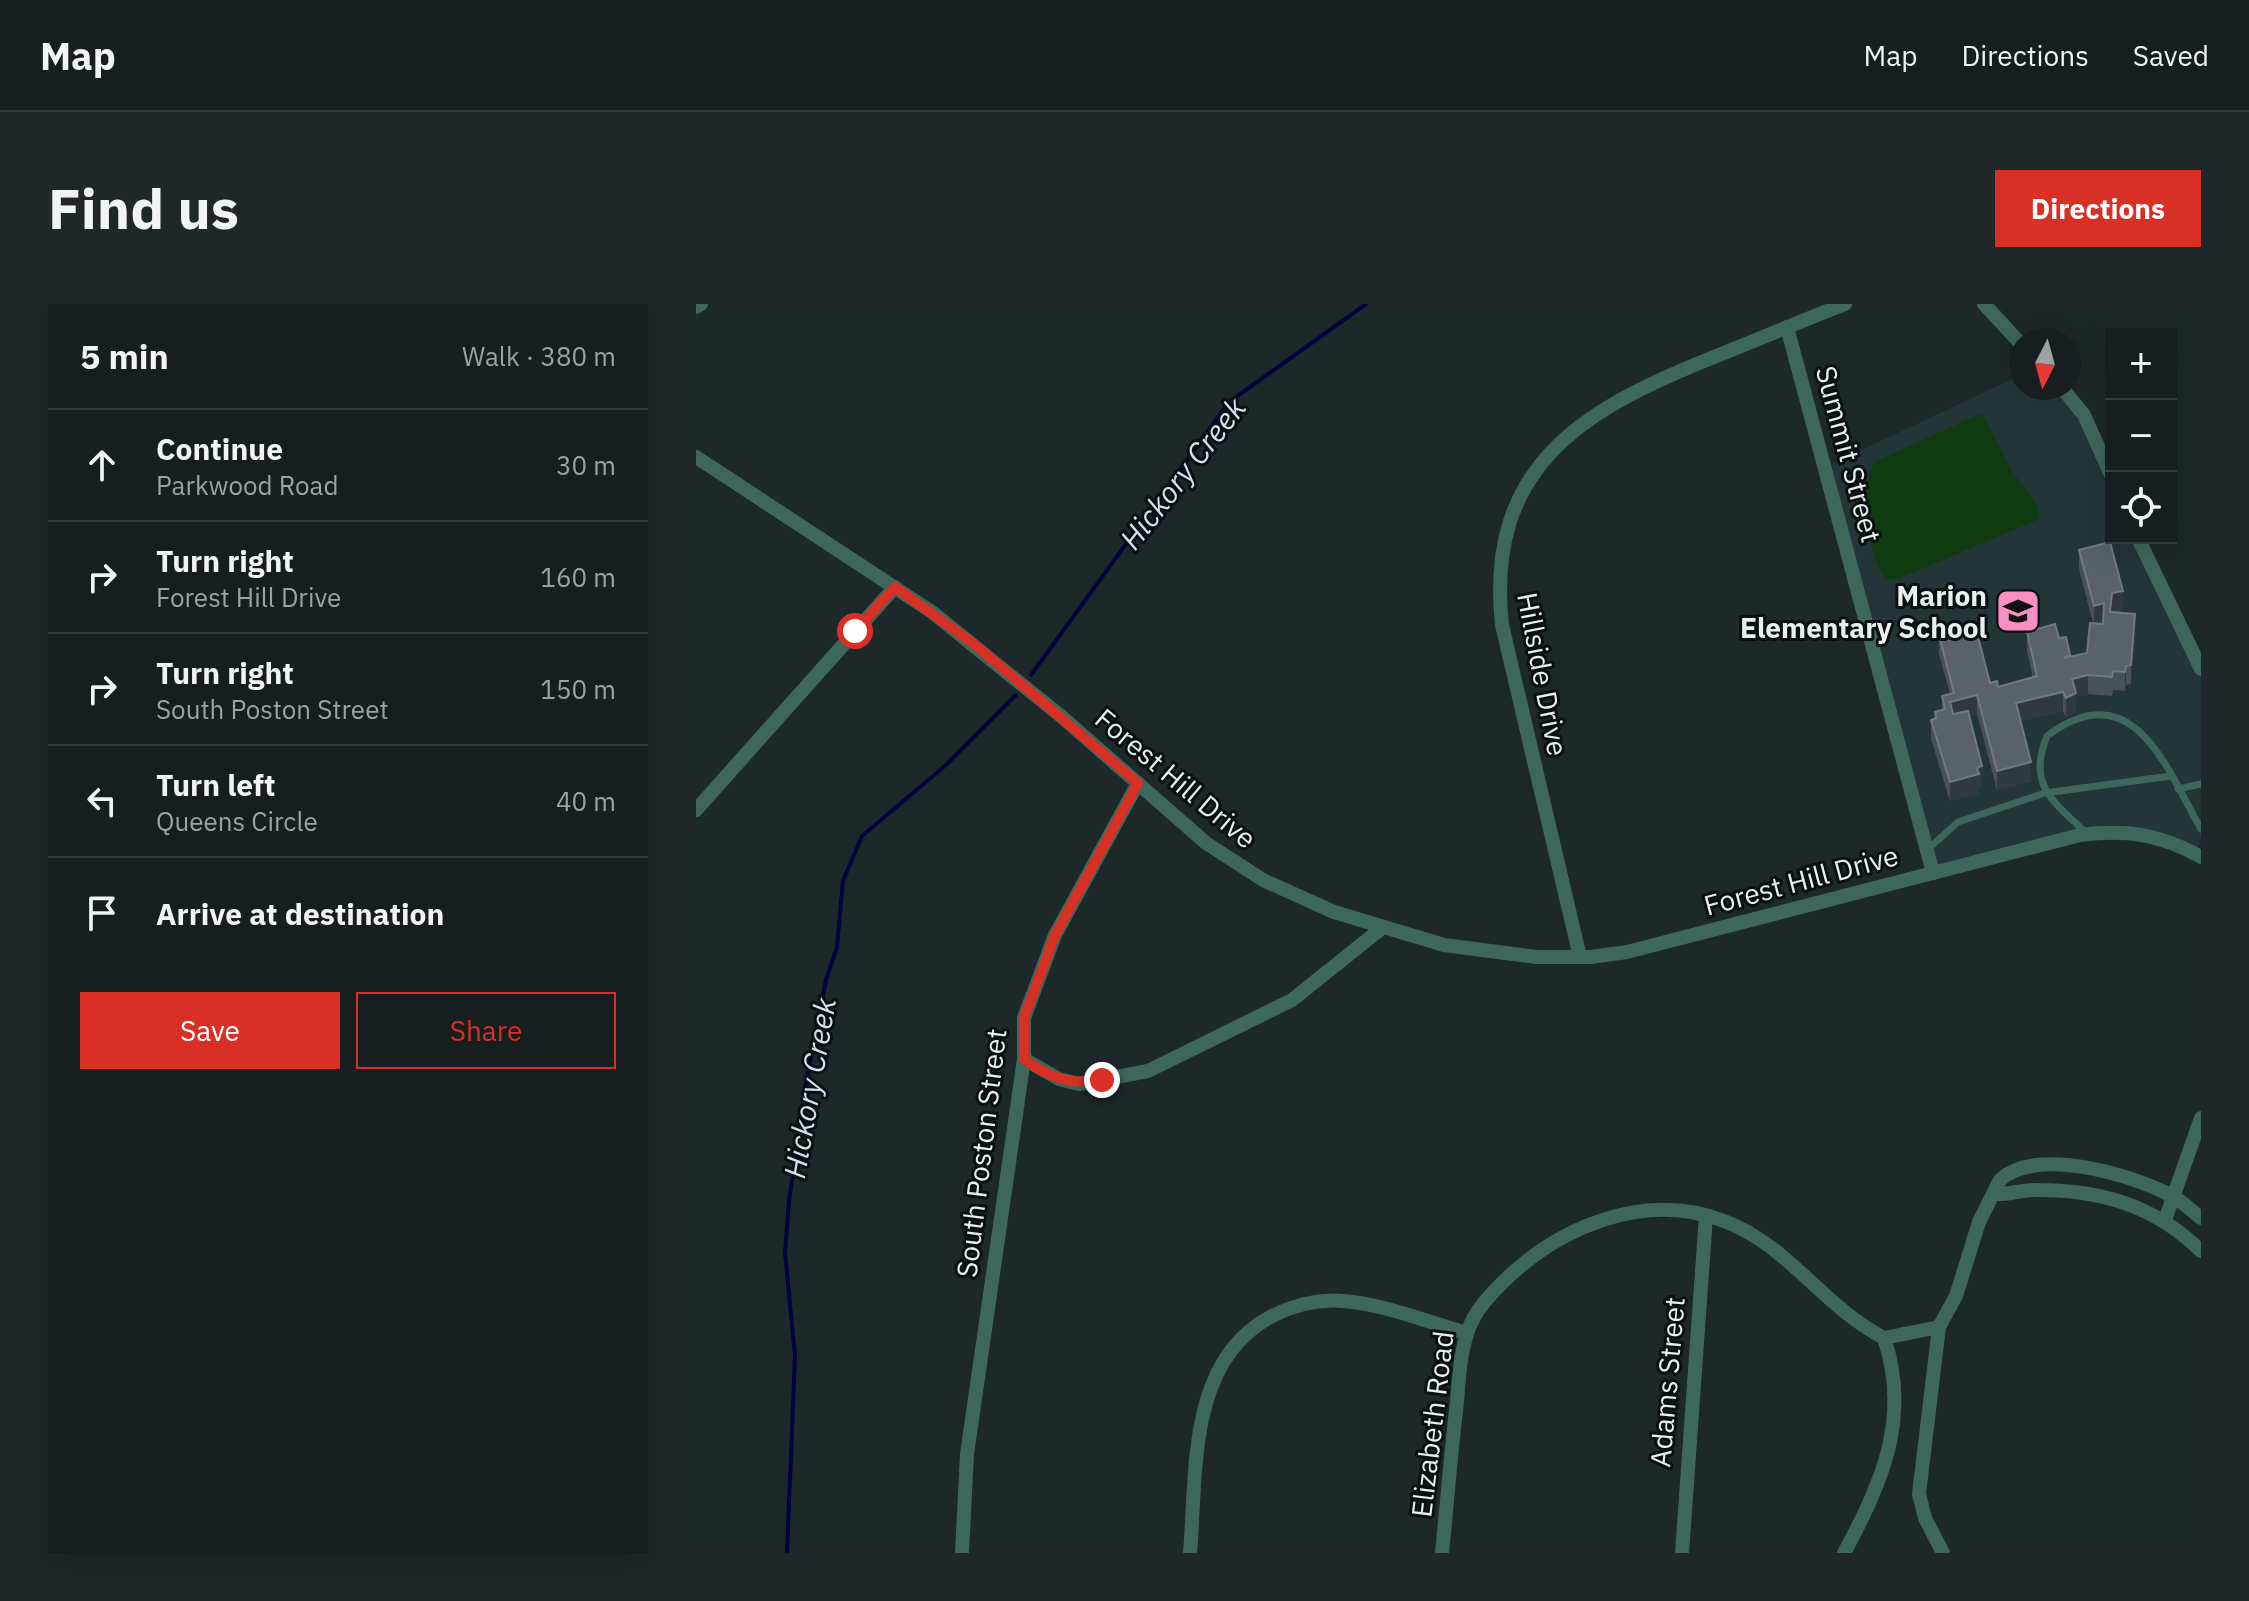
<!DOCTYPE html>
<html lang="en">
<head>
<meta charset="utf-8">
<style>
	body { margin:0; font-family:"IBM Plex Sans",sans-serif; background:#1f2728; color:#f1f3f6 }
	.controls { position:absolute; right:24px; top:24px; display:grid; overflow:hidden; border-radius:0px; box-shadow:0 8px 32px #0002 }
	.controls button { width:72px; height:72px; display:grid; place-items:center; padding:0; border:0; border-bottom:2px solid #353c3d; background:#161e1f; color:#f1f3f6; font:40px sans-serif }
	.compass { position:absolute; left:1313px; top:24px; width:72px; height:72px; border-radius:50%; background:#161e1f; box-shadow:0 8px 32px #0002; rotate:186deg }
	.stop { position:absolute; width:24px; height:24px; margin:-18px; border:6px solid #d93025; border-radius:50%; background:#fff }
	.stop.end { background:#d93025; border-color:#fff; box-shadow:0 2px 8px #0008 }
	.list { margin:0; padding:0; list-style:none }
	h2 { display:flex; justify-content:space-between; align-items:center; height:104px; margin:0; padding:0 32px; font-size:34px }
	h2 small { font-size:26px; font-weight:400; color:#9ea2a4 }
	.list li { display:grid; grid-template-columns:52px 1fr auto; gap:24px; align-items:center; box-sizing:border-box; height:112px; padding:0 32px; border-top:2px solid #353c3d }
	.list b { display:block; font-size:30px; white-space:nowrap }
	.list p { margin:0; font-size:26px; white-space:nowrap; color:#9ea2a4 }
	.list em { font-size:26px; font-style:normal; color:#9ea2a4 }
	.actions { display:flex; gap:16px; padding:24px 32px }
	.actions a { flex:1; padding:18px 0; border:2px solid #d93025; border-radius:0px; text-align:center; font-size:28px; color:#d93025 }
	.actions .main { background:#d93025; color:#fff }
	.icon { flex:none; width:44px; height:44px; fill:none; stroke:currentColor; stroke-width:2; stroke-linecap:round; stroke-linejoin:round }
	.map { position:relative; flex:none; width:1505px; height:1249px; overflow:hidden; border-radius:0px }
	header { display:flex; align-items:center; gap:48px; box-sizing:border-box; height:112px; padding:0 40px; background:#161e1f; border-bottom:2px solid #353c3d }
	header strong { font-size:38px }
	nav { display:flex; gap:44px; margin-inline-start:auto; font-size:28px }
	.intro { display:flex; align-items:center; justify-content:space-between; box-sizing:border-box; height:192px; padding:0 48px }
	h1 { margin:0; font-size:56px }
	.button { padding:20px 36px; border-radius:0px; background:#d93025; color:#fff; font-size:28px; font-weight:700 }
	main { display:flex; gap:48px; padding:0 48px }
	aside { flex:1; background:#161e1f; border-radius:0px; box-shadow:0 8px 32px #0002 }
	.map>svg:first-child { display:block }
</style>
</head>
<body>
<header>
<strong>Map</strong>
<nav><a>Map</a><a>Directions</a><a>Saved</a></nav>
</header>
<div class="intro"><h1>Find us</h1><a class="button">Directions</a></div>
<main>
<aside>
<h2>5 min<small>Walk · 380 m</small></h2>
<ul class="list">
<li><svg class="icon" aria-label="ahead" viewBox="0 0 24 24"><path d="M12 20V5M6 11l6-6 6 6"/></svg><div><b>Continue</b><p>Parkwood Road</p></div><em>30 m</em></li>
<li><svg class="icon" aria-label="right" viewBox="0 0 24 24"><path d="M7 20v-9h11M14 6l5 5-5 5"/></svg><div><b>Turn right</b><p>Forest Hill Drive</p></div><em>160 m</em></li>
<li><svg class="icon" aria-label="right" viewBox="0 0 24 24"><path d="M7 20v-9h11M14 6l5 5-5 5"/></svg><div><b>Turn right</b><p>South Poston Street</p></div><em>150 m</em></li>
<li><svg class="icon" aria-label="left" viewBox="0 0 24 24"><path d="M17 20v-9H6M10 6l-5 5 5 5"/></svg><div><b>Turn left</b><p>Queens Circle</p></div><em>40 m</em></li>
<li><svg class="icon" aria-label="arrive" viewBox="0 0 24 24"><path d="M6 21V4h12l-3 4 3 4H6"/></svg><div><b>Arrive at destination</b></div></li>
</ul>
<div class="actions"><a class="main">Save</a><a>Share</a></div>
</aside>
<div class="map">
<svg width="1505" height="1249" viewBox="0 0 1505 1249">
	<rect width="100%" height="100%" fill="#1d2829"/>
	<polygon fill="#223537" points="1325,71 1325,84 1366,84 1415,171 1415,234 1442,234 1505,365 1505,535 1500,550 1412,527 1237,569 1129,163"/>
	<path fill="#103b11" d="M1286,109L1314,164L1341,202L1343,215L1202,275H1190C1172,255 1163,181 1179,158Z"/>
	<g fill="none" stroke-linecap="round" stroke-linejoin="round">
		<g stroke="#000541" stroke-width="4">
			<polyline points="335,371 533,98 670,0"/>
			<polyline points="91,1249 99,1052 89,948 93,897 110,779 130,676 141,643 147,577 166,532 250,461 320,391"/>
		</g>
		<g stroke="#3e675b" stroke-width="7">
			<polyline points="1482,485 1505,480"/>
			<path d="M1389,528C1357,497 1331,481 1351,432C1437,368 1470,463 1505,525"/>
			<polyline points="1231,546 1262,518 1349,489 1475,472"/>
		</g>
		<g stroke="#3e675b" stroke-width="14">
			<polyline points="1288,0 1325,40"/>
			<polyline points="0,3 5,0"/>
			<polyline points="1091,23 1237,569"/>
			<polyline points="1366,84 1388,111 1415,171"/>
			<path d="M0,153L236,308L366,413L510,539L567,576L638,608L748,641L841,653H895L931,648L1384,531C1430,525 1464,530 1505,553"/>
			<polyline points="1442,234 1505,365"/>
			<polyline points="0,506 199,283"/>
			<path d="M884,653L806,321C789,164 884,107 1013,55C1058,37 1103,18 1149,0"/>
			<polyline points="328,755 363,775 383,780 452,767 596,696 686,624"/>
			<path d="M1299,890C1314,891 1327,885 1342,886C1406,886 1459,902 1505,947"/>
			<polyline points="1469,916 1505,814"/>
			<polyline points="266,1249 271,1150 328,755 328,714 359,631 442,479"/>
			<path d="M494,1249C501,1168 491,1056 576,1012C598,1001 622,995 647,997C688,1000 731,1018 771,1029"/>
			<path d="M746,1249C751,1199 755,1148 761,1098C763,1075 764,1049 772,1027C778,1008 793,992 807,978C864,922 949,887 1028,917C1091,940 1129,1004 1188,1034L1243,1023"/>
			<polyline points="986,1249 1010,912"/>
			<path d="M1148,1249C1186,1180 1215,1112 1188,1034"/>
			<path d="M1247,1249L1229,1214L1223,1190L1243,1023L1260,992L1283,918L1304,876C1340,842 1438,871 1476,892C1486,897 1496,907 1505,914"/>
		</g>
	</g>
	<polygon fill="#485256" points="1383,246 1427,306 1416,309 1439,329 1435,380 1430,381 1429,387 1417,386 1416,392 1392,390 1380,393 1380,408 1370,413 1367,407 1324,417 1335,477 1301,486 1281,410 1273,412 1286,481 1283,482 1283,489 1254,497 1235,435 1235,416 1239,415 1239,408 1246,406 1246,392 1254,390 1243,350 1243,331 1294,379 1302,383 1337,374 1331,347 1331,328 1363,334 1374,352 1391,349 1397,319 1383,265"/>
	<g fill="#303a3d">
		<polygon points="1427,287 1427,306 1414,308 1416,289"/>
		<polygon points="1408,299 1408,318 1398,322 1398,302"/>
		<polygon points="1439,310 1439,329 1435,380 1435,361"/>
		<polygon points="1430,362 1430,381 1429,387 1429,368"/>
		<polygon points="1392,371 1392,390 1380,393 1380,408 1370,413 1370,394 1376,375"/>
		<polygon points="1367,388 1367,407 1320,418 1320,399"/>
		<polygon points="1281,391 1281,410 1254,417 1254,398"/>
		<polygon points="1335,458 1335,477 1301,486 1301,467"/>
		<polygon points="1286,462 1286,481 1283,482 1283,489 1254,497 1254,478"/>
	</g>
	<polygon fill="#596367" stroke="#70797c" stroke-width="2" points="1414,238 1427,287 1416,289 1414,308 1439,310 1435,361 1430,362 1429,368 1417,367 1416,373 1392,371 1376,375 1380,389 1370,394 1367,388 1320,399 1335,458 1301,467 1281,391 1254,398 1257,410 1272,407 1286,462 1281,464 1283,470 1254,478 1235,416 1240,414 1239,408 1249,405 1246,392 1258,389 1243,331 1279,321 1294,379 1301,377 1302,383 1341,372 1331,328 1359,320 1363,334 1370,333 1374,351 1368,354 1391,349 1394,319 1407,320 1408,299 1398,302 1383,246"/>
	<g fill="none" stroke-linecap="round" stroke-linejoin="round">
		<path stroke="#d93025" stroke-width="10" d="M159,327L199,283L278,340L442,479L359,631L328,714V755C353,774 375,781 406,776"/>
	</g>
	<defs>
		<g id="school-square" transform="scale(2.3)"><rect x="-9" y="-9" width="18" height="18" rx="4" fill="#fb8fc4" stroke="#0b1010"/><path d="M0-5L7-2L0 1L-7-2ZM-4 1L0 2.5L4 1V4Q0 6-4 4Z" fill="#111"/></g>
	</defs>
	<g fill-rule="evenodd">
		<use href="#school-square" x="1322" y="307"/>
	</g>
	<g text-anchor="middle" dominant-baseline="central" stroke-width="6" stroke-linejoin="round" paint-order="stroke">
		<g font-size="28" fill="#e8efef" stroke="#0b1010">
			<text transform="translate(1153 150) rotate(75)">Summit Street</text>
			<text transform="translate(847 370) rotate(79)">Hillside Drive</text>
			<text transform="translate(480 474) rotate(40)">Forest Hill Drive</text>
			<text transform="translate(1105 576) rotate(-15)">Forest Hill Drive</text>
			<text transform="translate(285 849) rotate(-83)">South Poston Street</text>
			<text transform="translate(971 1078) rotate(-85)">Adams Street</text>
			<text transform="translate(736 1120) rotate(-83)">Elizabeth Road</text>
		</g>
		<g font-size="28" font-weight="bold" fill="#e8efef" stroke="#0b1010" text-anchor="end">
			<text x="1291" y="291">Marion<tspan x="1291" dy="32">Elementary School</tspan></text>
		</g>
		<g font-size="30" font-style="italic" fill="#d5e0f3" stroke="#0b1010">
			<text transform="translate(486 169) rotate(-52)">Hickory Creek</text>
			<text transform="translate(113 784) rotate(-80)">Hickory Creek</text>
		</g>
	</g>
</svg>
<div class="controls">
<button>+</button>
<button>−</button>
<button><svg class="icon" aria-label="locate" viewBox="0 0 24 24"><circle cx="12" cy="12" r="6"/><path d="M12 2v4M12 18v4M2 12h4M18 12h4"/></svg></button>
</div>
<svg class="compass" viewBox="-18 -18 36 36"><path d="M0-13l5 13h-10z" fill="#e53935"/><path d="M0 13l5-13h-10z" fill="#9ea2a4"/></svg>
<div class="stop" style="left:159px;top:327px"></div>
<div class="stop end" style="left:406px;top:776px"></div>
</div>
</main>
</body>
</html>
